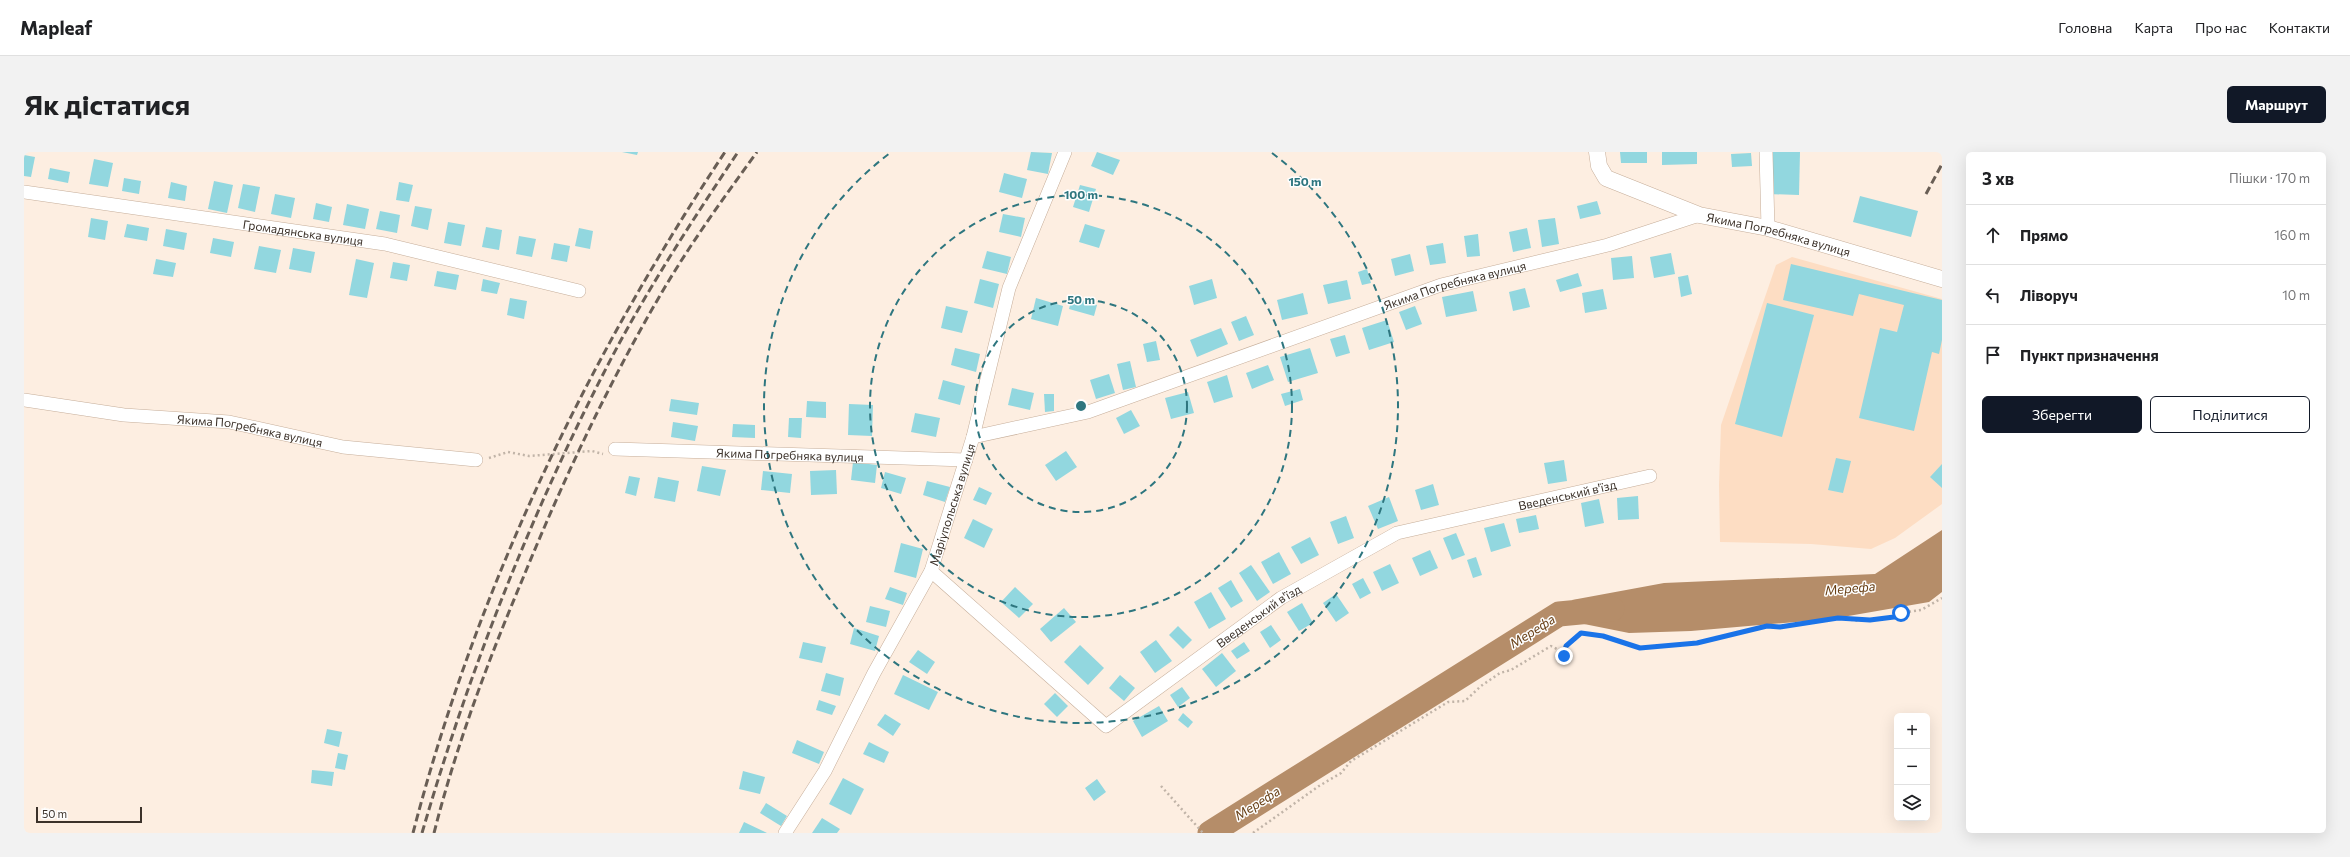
<!DOCTYPE html>
<html lang="uk">
<head>
<meta charset="utf-8">
<style>
	body { margin:0; font-family:Commissioner,sans-serif; background:#f2f2f2; color:#202124 }
	.controls { position:absolute; right:12px; bottom:12px; display:grid; overflow:hidden; border-radius:6px; box-shadow:0 4px 16px #0002 }
	.controls button { width:36px; height:36px; display:grid; place-items:center; padding:0; border:0; border-bottom:1px solid #e0e0e0; background:#fff; color:#202124; font:20px sans-serif }
	.scale { position:absolute; left:12px; bottom:10px; width:106px; box-sizing:border-box; padding-left:4px; border:2px solid #3c322a; border-top:0; font-size:11px; line-height:14px; white-space:nowrap; color:#3c322a; -webkit-text-stroke:3px #fefefe; paint-order:stroke }
	.stop { position:absolute; width:12px; height:12px; margin:-9px; border:3px solid #1a73e8; border-radius:50%; background:#fff }
	.stop.end { background:#1a73e8; border-color:#fff; box-shadow:0 1px 4px #0008 }
	.list { margin:0; padding:0; list-style:none }
	h2 { display:flex; justify-content:space-between; align-items:center; height:52px; margin:0; padding:0 16px; font-size:17px }
	h2 small { font-size:13px; font-weight:400; color:#757577 }
	.list li { display:grid; grid-template-columns:26px 1fr auto; gap:12px; align-items:center; box-sizing:border-box; height:60px; padding:0 16px; border-top:1px solid #e0e0e0 }
	.list b { display:block; font-size:15px; white-space:nowrap }
	.list em { font-size:13px; font-style:normal; color:#757577 }
	.actions { display:flex; gap:8px; padding:12px 16px }
	.actions a { flex:1; padding:9px 0; border:1px solid #111827; border-radius:6px; text-align:center; font-size:14px; color:#111827 }
	.actions .main { background:#111827; color:#fff }
	.icon { flex:none; width:22px; height:22px; fill:none; stroke:currentColor; stroke-width:2; stroke-linecap:round; stroke-linejoin:round }
	.map { position:relative; flex:none; width:1918px; height:681px; overflow:hidden; border-radius:6px }
	header { display:flex; align-items:center; gap:24px; box-sizing:border-box; height:56px; padding:0 20px; background:#fff; border-bottom:1px solid #e0e0e0 }
	header strong { font-size:19px }
	nav { display:flex; gap:22px; margin-inline-start:auto; font-size:14px }
	.intro { display:flex; align-items:center; justify-content:space-between; box-sizing:border-box; height:96px; padding:0 24px }
	h1 { margin:0; font-size:28px }
	.button { padding:10px 18px; border-radius:6px; background:#111827; color:#fff; font-size:14px; font-weight:700 }
	main { display:flex; gap:24px; padding:0 24px }
	aside { flex:1; background:#fff; border-radius:6px; box-shadow:0 4px 16px #0002 }
	.map>svg:first-child { display:block }
</style>
</head>
<body>
<header>
<strong>Mapleaf</strong>
<nav><a>Головна</a><a>Карта</a><a>Про нас</a><a>Контакти</a></nav>
</header>
<div class="intro"><h1>Як дістатися</h1><a class="button">Маршрут</a></div>
<main>
<div class="map">
<svg width="1918" height="681" viewBox="0 0 1918 681">
	<rect width="100%" height="100%" fill="#fdeee1"/>
	<polygon fill="#fdddc3" points="1768,105 1918,147 1918,352 1871,386 1847,397 1787,392 1696,390 1695,333 1697,273 1752,113"/>
	<polygon fill="#b58d69" points="1918,378 1918,440 1905,450 1807,467 1667,479 1605,481 1560,472 1548,448 1640,431 1851,422"/>
	<g fill="none" stroke-linecap="round" stroke-linejoin="round">
		<polyline stroke="#b58d69" stroke-width="25" points="1186,681 1535,462 1588,457"/>
	</g>
	<g fill="#92d7df">
		<polygon points="598,0 614,0 613,3"/>
		<polygon points="1007,0 1028,1 1024,22 1003,18"/>
		<polygon points="1073,0 1096,8 1089,23 1067,14"/>
		<polygon points="1596,0 1623,0 1623,11 1597,11"/>
		<polygon points="1638,0 1673,0 1673,12 1638,13"/>
		<polygon points="1745,0 1776,0 1775,43 1744,42"/>
		<polygon points="1727,1 1728,14 1708,15 1707,2"/>
		<polygon points="0,3 11,5 7,25 0,24"/>
		<polygon points="70,7 89,11 84,35 65,32"/>
		<polygon points="26,16 46,20 44,31 24,27"/>
		<polygon points="980,21 1003,27 998,46 975,40"/>
		<polygon points="100,26 117,29 115,42 98,39"/>
		<polygon points="190,29 209,33 203,61 184,57"/>
		<polygon points="147,30 163,34 161,49 144,46"/>
		<polygon points="375,30 389,33 385,50 372,48"/>
		<polygon points="219,32 236,35 231,60 214,56"/>
		<polygon points="1056,33 1072,37 1065,60 1049,55"/>
		<polygon points="251,42 271,46 267,66 247,62"/>
		<polygon points="1836,44 1894,59 1887,85 1829,70"/>
		<polygon points="1573,49 1577,62 1556,67 1553,54"/>
		<polygon points="292,51 308,55 305,70 289,67"/>
		<polygon points="323,52 345,57 341,77 319,73"/>
		<polygon points="391,54 408,57 404,78 387,74"/>
		<polygon points="356,59 376,63 373,81 352,77"/>
		<polygon points="979,62 1001,66 997,85 975,80"/>
		<polygon points="67,66 84,69 81,88 64,85"/>
		<polygon points="1531,66 1535,92 1518,95 1514,68"/>
		<polygon points="424,70 441,73 437,94 420,91"/>
		<polygon points="103,72 125,76 123,89 100,85"/>
		<polygon points="1061,72 1081,78 1075,96 1055,90"/>
		<polygon points="462,75 478,78 475,98 458,95"/>
		<polygon points="555,76 569,79 566,97 551,94"/>
		<polygon points="1503,76 1507,96 1489,100 1485,80"/>
		<polygon points="142,77 163,81 160,98 139,94"/>
		<polygon points="1454,82 1456,104 1443,105 1440,84"/>
		<polygon points="495,84 512,87 508,105 492,102"/>
		<polygon points="189,86 210,90 207,105 186,101"/>
		<polygon points="530,91 546,94 543,110 527,107"/>
		<polygon points="1419,91 1422,111 1406,113 1402,94"/>
		<polygon points="235,94 257,98 252,121 230,117"/>
		<polygon points="269,96 291,100 287,121 265,117"/>
		<polygon points="963,99 987,105 983,122 958,116"/>
		<polygon points="1647,101 1651,122 1630,126 1626,105"/>
		<polygon points="1386,102 1390,119 1371,124 1367,107"/>
		<polygon points="1608,104 1610,126 1589,128 1587,106"/>
		<polygon points="132,107 152,111 149,125 129,122"/>
		<polygon points="332,107 350,111 343,146 325,143"/>
		<polygon points="369,110 386,113 383,129 366,126"/>
		<polygon points="1767,112 1918,148 1918,188 1915,202 1908,200 1890,279 1835,266 1856,176 1873,180 1880,153 1835,142 1829,164 1759,148"/>
		<polygon points="1343,117 1347,131 1338,133 1334,120"/>
		<polygon points="413,119 435,123 432,138 410,134"/>
		<polygon points="1554,121 1558,134 1536,140 1532,128"/>
		<polygon points="1664,123 1668,142 1657,145 1654,125"/>
		<polygon points="459,127 476,131 473,142 457,139"/>
		<polygon points="956,127 975,132 969,156 950,151"/>
		<polygon points="1188,127 1193,146 1170,153 1165,134"/>
		<polygon points="1323,128 1327,147 1304,152 1299,133"/>
		<polygon points="1501,136 1506,155 1489,159 1485,140"/>
		<polygon points="1579,137 1583,157 1561,161 1558,141"/>
		<polygon points="1449,139 1453,159 1422,165 1418,145"/>
		<polygon points="1279,141 1284,162 1258,168 1253,148"/>
		<polygon points="1048,145 1073,153 1070,164 1045,157"/>
		<polygon points="486,146 503,149 500,167 483,163"/>
		<polygon points="1012,146 1039,154 1034,174 1007,167"/>
		<polygon points="1743,151 1790,163 1758,285 1711,272"/>
		<polygon points="922,154 944,159 938,181 917,176"/>
		<polygon points="1391,154 1398,172 1382,178 1375,160"/>
		<polygon points="1222,164 1230,183 1215,189 1207,170"/>
		<polygon points="1363,168 1370,190 1345,198 1338,176"/>
		<polygon points="1197,176 1204,192 1173,205 1166,188"/>
		<polygon points="1321,183 1326,201 1312,205 1306,187"/>
		<polygon points="1132,189 1136,208 1123,210 1119,192"/>
		<polygon points="931,196 956,202 952,220 927,213"/>
		<polygon points="1286,196 1294,221 1264,230 1256,205"/>
		<polygon points="1106,209 1112,235 1099,238 1093,212"/>
		<polygon points="1244,213 1250,228 1228,237 1222,221"/>
		<polygon points="1085,222 1091,241 1072,247 1066,228"/>
		<polygon points="1203,223 1209,245 1190,251 1183,230"/>
		<polygon points="919,228 941,234 936,253 914,247"/>
		<polygon points="988,236 1010,241 1006,258 984,253"/>
		<polygon points="1276,237 1279,248 1261,254 1257,242"/>
		<polygon points="1164,240 1170,261 1147,267 1141,246"/>
		<polygon points="1020,242 1030,242 1030,259 1021,260"/>
		<polygon points="647,247 675,251 673,263 645,259"/>
		<polygon points="783,249 802,250 802,266 782,265"/>
		<polygon points="825,252 849,253 848,284 824,283"/>
		<polygon points="1107,258 1116,274 1100,282 1092,266"/>
		<polygon points="891,261 916,266 912,285 887,280"/>
		<polygon points="765,266 778,266 777,286 764,285"/>
		<polygon points="649,270 674,274 671,289 647,285"/>
		<polygon points="709,272 731,273 731,286 708,285"/>
		<polygon points="1042,299 1053,315 1032,329 1021,313"/>
		<polygon points="1812,306 1827,309 1819,341 1804,338"/>
		<polygon points="1540,308 1543,329 1524,332 1520,311"/>
		<polygon points="829,310 853,313 851,331 827,328"/>
		<polygon points="1918,312 1918,336 1906,325"/>
		<polygon points="678,314 702,318 696,344 673,339"/>
		<polygon points="812,318 813,342 787,343 786,319"/>
		<polygon points="739,319 768,322 766,341 737,338"/>
		<polygon points="861,320 882,326 877,342 857,336"/>
		<polygon points="605,324 616,326 612,344 601,341"/>
		<polygon points="634,325 655,329 651,350 630,346"/>
		<polygon points="903,329 926,335 921,350 899,343"/>
		<polygon points="1409,332 1415,353 1397,358 1391,338"/>
		<polygon points="955,335 968,341 962,353 949,348"/>
		<polygon points="1614,344 1615,367 1594,368 1593,346"/>
		<polygon points="1365,345 1374,369 1354,377 1344,354"/>
		<polygon points="1575,347 1580,371 1561,375 1557,351"/>
		<polygon points="1512,363 1515,377 1495,381 1492,367"/>
		<polygon points="1322,364 1330,386 1314,392 1306,370"/>
		<polygon points="949,367 969,377 960,396 940,386"/>
		<polygon points="1480,371 1487,394 1467,400 1460,376"/>
		<polygon points="1432,381 1441,403 1428,408 1419,386"/>
		<polygon points="1286,385 1295,403 1277,412 1267,395"/>
		<polygon points="877,391 899,397 892,426 870,420"/>
		<polygon points="1406,398 1414,416 1396,424 1388,406"/>
		<polygon points="1255,400 1267,422 1249,432 1237,410"/>
		<polygon points="1452,405 1458,423 1449,426 1443,408"/>
		<polygon points="1366,412 1375,431 1358,439 1349,420"/>
		<polygon points="1227,413 1246,440 1233,449 1215,421"/>
		<polygon points="1339,426 1347,441 1336,447 1328,432"/>
		<polygon points="1207,428 1219,449 1207,456 1194,436"/>
		<polygon points="866,435 883,441 879,453 861,447"/>
		<polygon points="991,435 1009,452 995,466 977,450"/>
		<polygon points="1187,440 1202,467 1185,477 1170,450"/>
		<polygon points="1312,442 1325,461 1312,470 1299,451"/>
		<polygon points="1278,451 1289,471 1275,479 1263,460"/>
		<polygon points="846,454 866,459 862,475 842,470"/>
		<polygon points="1040,456 1052,470 1027,490 1016,477"/>
		<polygon points="1247,473 1257,488 1246,496 1236,480"/>
		<polygon points="1154,474 1168,488 1159,497 1145,483"/>
		<polygon points="830,476 855,484 851,499 826,492"/>
		<polygon points="1132,488 1148,509 1131,521 1116,500"/>
		<polygon points="779,490 802,495 798,511 775,506"/>
		<polygon points="1220,490 1226,499 1213,507 1207,499"/>
		<polygon points="1056,493 1080,516 1064,533 1040,510"/>
		<polygon points="894,498 911,510 903,522 885,510"/>
		<polygon points="1198,501 1212,519 1192,535 1178,517"/>
		<polygon points="802,521 820,526 816,544 797,539"/>
		<polygon points="879,523 914,540 905,558 870,542"/>
		<polygon points="1096,523 1111,536 1100,549 1085,536"/>
		<polygon points="1158,535 1166,546 1154,555 1146,543"/>
		<polygon points="1031,541 1044,554 1033,565 1020,552"/>
		<polygon points="795,548 812,554 808,563 792,558"/>
		<polygon points="1135,554 1144,569 1118,585 1109,569"/>
		<polygon points="1159,561 1169,570 1164,576 1154,568"/>
		<polygon points="861,562 877,572 869,584 853,573"/>
		<polygon points="303,577 318,580 315,595 300,591"/>
		<polygon points="773,588 800,600 795,612 768,601"/>
		<polygon points="845,590 865,600 860,611 839,602"/>
		<polygon points="314,601 324,603 321,618 311,616"/>
		<polygon points="288,618 310,620 308,634 287,631"/>
		<polygon points="719,619 741,625 736,642 715,637"/>
		<polygon points="819,626 840,637 827,663 805,652"/>
		<polygon points="1073,627 1082,640 1070,649 1061,636"/>
		<polygon points="742,651 763,664 757,674 736,661"/>
		<polygon points="798,666 816,677 813,681 788,681"/>
		<polygon points="720,670 743,681 715,681"/>
	</g>
	<g fill="none" stroke-linecap="round" stroke-linejoin="round">
		<g stroke="#c6ae9a" stroke-width="14">
			<g id="minor">
				<polyline points="1742,0 1744,76"/>
				<path id="s1" d="M0,40L361,92L555,139"/>
				<path id="s2" d="M0,248L100,263L205,270L319,295L452,308"/>
				<path id="s3" d="M949,285L1064,260L1417,133L1584,93L1675,63"/>
				<path id="s4" d="M591,297L942,308"/>
				<path id="s5" d="M907,419L1082,574L1257,446L1373,381L1626,324"/>
				<path id="s6" d="M761,681L801,619L850,521L907,419L949,285L985,136L1041,0"/>
			</g>
		</g>
		<g stroke="#c6ae9a" stroke-width="17">
			<g id="tertiary">
				<path id="s7" d="M1573,0L1575,14L1582,26L1675,63L1744,76L1918,127"/>
			</g>
		</g>
		<g stroke="#c1b4a8" stroke-width="2.5" stroke-dasharray="2 3" stroke-linecap="butt">
			<polyline points="465,306 484,300 505,304 568,299 579,302"/>
			<polyline points="1137,634 1179,681"/>
			<polyline points="1229,681 1295,634 1317,621 1327,609 1347,597 1424,550 1441,549 1457,534 1476,521 1487,518 1527,494 1533,497 1538,506 1542,494 1557,481 1579,484 1616,496 1673,491 1743,474 1756,475 1813,466 1835,469 1870,465 1877,461 1897,458 1918,446"/>
		</g>
		<use href="#minor" stroke="#fff" stroke-width="13"/>
		<use href="#tertiary" stroke="#fff" stroke-width="16"/>
		<g stroke="#695e55" stroke-width="3" stroke-dasharray="8 4" stroke-linecap="butt">
			<polyline points="1902,42 1918,12"/>
			<path d="M389,681C452,438 562,209 701,0"/>
			<path d="M398,681C446,516 509,356 589,203C626,133 670,66 714,0"/>
			<path d="M410,681C432,594 464,509 499,426C540,326 586,228 641,135C669,88 701,44 733,0"/>
		</g>
	</g>
	<g fill="none" stroke-linecap="round" stroke-linejoin="round">
		<polyline stroke="#1a73e8" stroke-width="5" points="1540,504 1542,494 1557,481 1579,484 1616,496 1673,491 1743,474 1756,475 1814,466 1846,468 1870,465 1877,461"/>
	</g>
	<g fill="none" stroke="#2e767f" stroke-width="2" stroke-dasharray="7 5">
		<circle cx="1057" cy="254" r="106"/>
		<circle cx="1057" cy="254" r="211"/>
		<path d="M1248 1A317 317 0 1 1 866 1"/>
	</g>
	<g text-anchor="middle" dominant-baseline="central" stroke-width="3" stroke-linejoin="round" paint-order="stroke">
		<g font-size="12" fill="#3c322a" stroke="#fefefe">
			<text stroke="none"><textPath href="#s1" startOffset="282">Громадянська вулиця</textPath></text>
			<text stroke="none"><textPath href="#s7" startOffset="210">Якима Погребняка вулиця</textPath></text>
			<text stroke="none"><textPath href="#s3" startOffset="506">Якима Погребняка вулиця</textPath></text>
			<text stroke="none"><textPath href="#s2" startOffset="228">Якима Погребняка вулиця</textPath></text>
			<text stroke="none"><textPath href="#s4" startOffset="175">Якима Погребняка вулиця</textPath></text>
			<text stroke="none"><textPath href="#s5" startOffset="758">Введенський в'їзд</textPath></text>
			<text stroke="none"><textPath href="#s6" startOffset="370">Маріупольська вулиця</textPath></text>
			<text stroke="none"><textPath href="#s5" startOffset="422">Введенський в'їзд</textPath></text>
		</g>
		<g font-size="13" font-style="italic" fill="#694016" stroke="#fefefe">
			<text transform="translate(1826 436) rotate(-5)">Мерефа</text>
			<text transform="translate(1508 479) rotate(-32)">Мерефа</text>
			<text transform="translate(1233 651) rotate(-32)">Мерефа</text>
		</g>
	</g>
	<circle cx="1057" cy="254" r="6" fill="#2e767f" stroke="#fefefe" stroke-width="2"/>
	<g font-size="12" text-anchor="middle" font-weight="bold" fill="#2e767f" stroke="#fefefe" stroke-width="3" stroke-linejoin="round" paint-order="stroke">
		<text x="1281" y="34">150 m</text>
		<text x="1057" y="47">100 m</text>
		<text x="1057" y="152">50 m</text>
	</g>
</svg>
<div class="controls">
<button>+</button>
<button>−</button>
<button><svg class="icon" aria-label="layers" viewBox="0 0 24 24"><path d="M12 4l9 5-9 5-9-5zM3 14l9 5 9-5"/></svg></button>
</div>
<div class="scale">50 m</div>
<div class="stop" style="left:1877px;top:461px"></div>
<div class="stop end" style="left:1540px;top:504px"></div>
</div>
<aside>
<h2>3 хв<small>Пішки · 170 m</small></h2>
<ul class="list">
<li><svg class="icon" aria-label="ahead" viewBox="0 0 24 24"><path d="M12 20V5M6 11l6-6 6 6"/></svg><div><b>Прямо</b></div><em>160 m</em></li>
<li><svg class="icon" aria-label="left" viewBox="0 0 24 24"><path d="M17 20v-9H6M10 6l-5 5 5 5"/></svg><div><b>Ліворуч</b></div><em>10 m</em></li>
<li><svg class="icon" aria-label="arrive" viewBox="0 0 24 24"><path d="M6 21V4h12l-3 4 3 4H6"/></svg><div><b>Пункт призначення</b></div></li>
</ul>
<div class="actions"><a class="main">Зберегти</a><a>Поділитися</a></div>
</aside>
</main>
</body>
</html>
